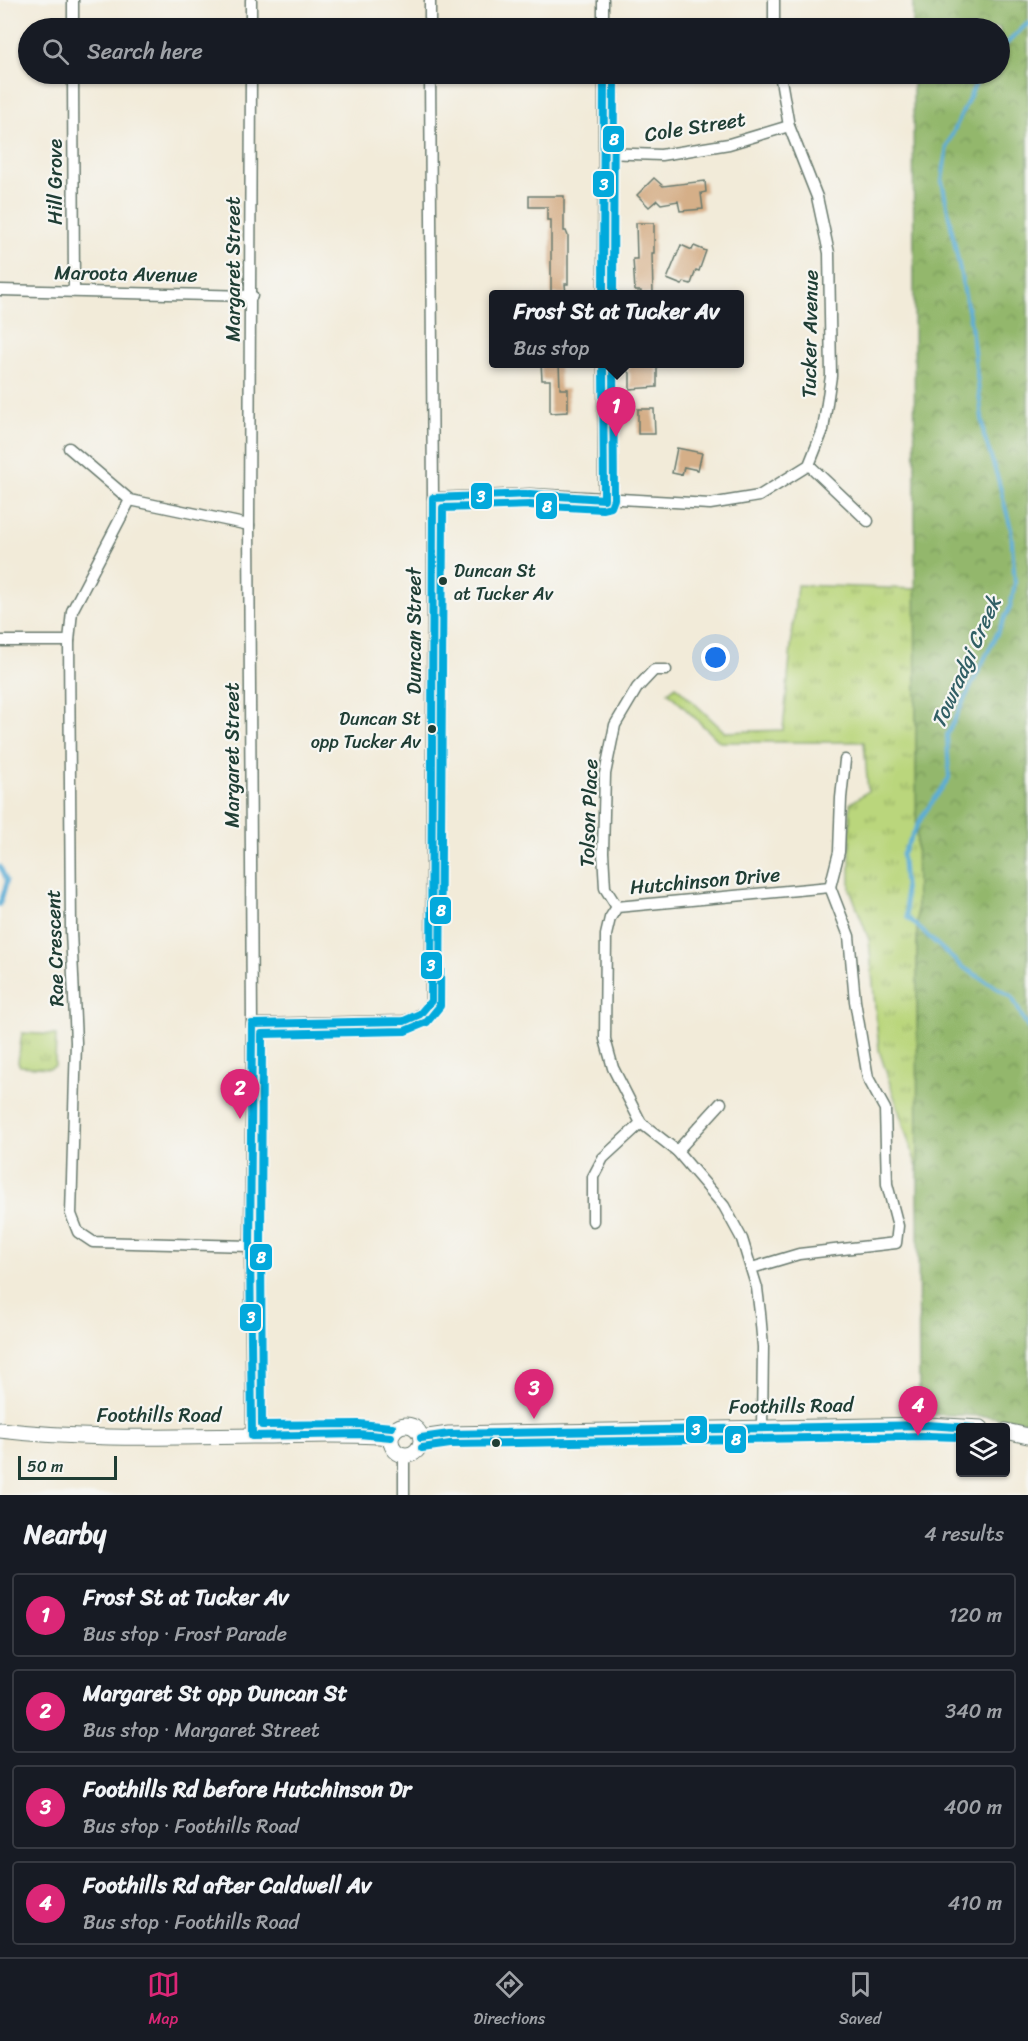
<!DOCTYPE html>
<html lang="en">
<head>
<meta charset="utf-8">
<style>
	body { margin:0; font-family:Sriracha,sans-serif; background:#20242c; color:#f1f3f6 }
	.controls { position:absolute; right:18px; bottom:18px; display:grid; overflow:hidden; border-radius:6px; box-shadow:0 2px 4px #0004 }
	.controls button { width:54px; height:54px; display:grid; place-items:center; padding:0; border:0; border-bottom:2px solid #363941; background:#171b24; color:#f1f3f6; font:30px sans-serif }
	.scale { position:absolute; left:18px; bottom:15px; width:99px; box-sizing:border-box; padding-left:6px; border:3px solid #1f3d34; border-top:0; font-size:16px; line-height:21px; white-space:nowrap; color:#1f3d34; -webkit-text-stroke:4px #f6f6f2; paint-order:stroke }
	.you { position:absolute; left:716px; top:658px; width:21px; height:21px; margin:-15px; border:4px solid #fff; border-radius:50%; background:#1a73e8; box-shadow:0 0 0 9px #1a73e833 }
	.badge { display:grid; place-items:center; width:39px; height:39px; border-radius:50%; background:#db2777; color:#fff; font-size:20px; font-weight:700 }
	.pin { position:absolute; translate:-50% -50px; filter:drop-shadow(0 2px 3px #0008) }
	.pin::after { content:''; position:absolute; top:32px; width:21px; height:18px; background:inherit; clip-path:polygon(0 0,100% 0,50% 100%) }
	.popup { position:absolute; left:489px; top:290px; width:255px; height:78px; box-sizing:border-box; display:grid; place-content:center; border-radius:6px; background:#171b24; filter:drop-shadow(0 2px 4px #0005); font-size:20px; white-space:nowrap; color:#9ea1a6 }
	.popup b { font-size:22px; color:#f1f3f6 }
	.popup::after { content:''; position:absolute; left:50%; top:100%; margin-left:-12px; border:12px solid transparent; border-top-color:#171b24 }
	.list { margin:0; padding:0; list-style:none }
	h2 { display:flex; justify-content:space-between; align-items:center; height:78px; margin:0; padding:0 24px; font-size:26px }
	h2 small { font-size:20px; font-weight:400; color:#9ea1a6 }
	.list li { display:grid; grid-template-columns:39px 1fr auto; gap:18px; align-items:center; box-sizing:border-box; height:84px; margin:0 12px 12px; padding:0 12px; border:2px solid #363941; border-radius:6px }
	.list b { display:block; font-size:22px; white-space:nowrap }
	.list p { margin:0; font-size:20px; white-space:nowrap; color:#9ea1a6 }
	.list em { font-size:20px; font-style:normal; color:#9ea1a6 }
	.icon { flex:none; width:33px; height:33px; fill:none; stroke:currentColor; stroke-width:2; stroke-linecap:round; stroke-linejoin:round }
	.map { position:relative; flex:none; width:1028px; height:1495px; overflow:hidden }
	.search { position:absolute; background:#171b24; box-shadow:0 2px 4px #0004; left:18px; right:18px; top:18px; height:66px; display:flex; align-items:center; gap:15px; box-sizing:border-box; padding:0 21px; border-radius:33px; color:#9ea1a6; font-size:22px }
	.sheet { height:462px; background:#171b24 }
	nav { display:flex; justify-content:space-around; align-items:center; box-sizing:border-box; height:84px; border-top:2px solid #363941; background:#171b24; font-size:16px; color:#9ea1a6 }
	nav a { display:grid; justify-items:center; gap:3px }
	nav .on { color:#db2777 }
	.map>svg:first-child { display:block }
</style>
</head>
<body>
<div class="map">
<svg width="1028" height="1495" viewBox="0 0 1028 1495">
	<defs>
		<pattern id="grass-tufts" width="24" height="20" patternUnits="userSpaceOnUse" patternTransform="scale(1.5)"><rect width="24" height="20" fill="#bad67c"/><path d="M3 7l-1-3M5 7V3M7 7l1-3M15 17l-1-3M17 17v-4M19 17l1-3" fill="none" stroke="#97af66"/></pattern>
		<pattern id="forest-crowns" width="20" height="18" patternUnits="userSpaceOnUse" patternTransform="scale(1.5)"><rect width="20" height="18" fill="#93b76c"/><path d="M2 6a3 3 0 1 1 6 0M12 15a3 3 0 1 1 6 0" fill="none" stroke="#77965a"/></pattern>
	</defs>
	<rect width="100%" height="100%" fill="#f6f6f2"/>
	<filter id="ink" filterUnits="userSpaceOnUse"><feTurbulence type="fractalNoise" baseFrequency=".0167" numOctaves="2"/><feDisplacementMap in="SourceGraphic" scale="12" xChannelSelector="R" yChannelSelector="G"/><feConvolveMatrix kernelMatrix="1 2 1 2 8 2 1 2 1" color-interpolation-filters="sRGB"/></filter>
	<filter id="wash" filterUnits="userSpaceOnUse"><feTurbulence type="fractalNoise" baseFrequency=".008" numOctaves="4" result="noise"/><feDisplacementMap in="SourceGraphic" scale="24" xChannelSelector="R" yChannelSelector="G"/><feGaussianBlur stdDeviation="1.35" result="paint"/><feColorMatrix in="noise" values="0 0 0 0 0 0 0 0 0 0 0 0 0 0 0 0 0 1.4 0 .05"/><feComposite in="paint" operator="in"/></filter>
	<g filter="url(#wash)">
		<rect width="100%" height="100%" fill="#f2ebd9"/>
		<g fill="url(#grass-tufts)" stroke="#6c8a58" stroke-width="1.5">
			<polygon points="797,585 916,589 918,1170 879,1050 869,940 850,889 850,804 868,791 864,742 720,742 668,692 676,686 725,732 783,730"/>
			<polygon points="22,1033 56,1035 55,1066 50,1068 20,1066 18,1062"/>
		</g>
		<polygon fill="url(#forest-crowns)" stroke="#597a50" stroke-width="1.5" points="913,0 1028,0 1028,1422 986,1416 919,1414 913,74 1000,74 1000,28 913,28"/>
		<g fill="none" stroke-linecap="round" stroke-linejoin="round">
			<g stroke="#5badd6" stroke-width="4">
				<polyline points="1000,50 1028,23"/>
				<polyline points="980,74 947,146 942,181 971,325 984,435 998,479 1011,529 1015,584 1010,607 947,735 949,778 923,815 902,855 907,917 961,966 1012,997 1028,1028"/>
				<polyline points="0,866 7,881 0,905"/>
			</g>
		</g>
		<g id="blocks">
			<g fill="#d5af88">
				<polygon points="654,178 663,186 705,181 706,192 701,193 703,209 680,211 678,201 661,204 657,200 649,207 637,195"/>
				<polygon points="529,196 564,196 564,231 566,231 568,236 568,284 565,284 566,294 551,294 551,220 547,220 547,207 529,207"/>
				<polygon points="636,223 654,223 654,253 652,253 653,294 641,294 641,291 635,291 633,259 637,259"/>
				<polygon points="681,245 692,250 694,246 706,251 699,271 696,270 691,284 684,282 682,285 667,279"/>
				<polygon points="541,363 559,363 560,389 568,389 568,412 550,413 550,380 542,380"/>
				<polygon points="630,363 657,363 657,387 630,389 630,373 627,370 630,368"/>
				<polygon points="638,409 654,409 655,434 638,434"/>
				<polygon points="677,448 702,453 698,470 684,467 682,475 672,473"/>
			</g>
		</g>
	</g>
	<g filter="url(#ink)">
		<use href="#blocks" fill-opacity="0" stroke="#697a6e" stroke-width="1.5"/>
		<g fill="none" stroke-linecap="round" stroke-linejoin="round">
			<g stroke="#697a6e" stroke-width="13">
				<g id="street">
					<polyline points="73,0 73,28"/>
					<polyline points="251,0 251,28"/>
					<polyline points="430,0 430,28"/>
					<polyline points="603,0 603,28"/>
					<polyline points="774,0 774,28"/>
					<polyline points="73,74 74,291"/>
					<polyline points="251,74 249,525 252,1024 250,1246 252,1436"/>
					<polyline points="604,153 661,155 729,144 789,126"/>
					<polyline points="0,290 252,296"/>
					<polyline points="603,294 604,74"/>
					<polyline points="603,364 604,499"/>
					<polyline points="69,448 130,500 249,525"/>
					<polyline points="809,465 868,521"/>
					<polyline points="433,498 530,494 710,504 759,496 809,465 823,430 831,376 829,253 817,197 789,126 780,74"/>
					<polyline points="130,500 72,611 69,641 71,931 76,1042 71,1214 78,1232 93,1242 250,1246"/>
					<polyline points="0,641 69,641"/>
					<polyline points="830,887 839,852 841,798 845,760"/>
					<polyline points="617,907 605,888 603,852 605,774 615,725 637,688 654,670 666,670"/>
					<path d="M252,1024L404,1021C418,1017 424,1013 431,1001L433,498L430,74"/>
					<polyline points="677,1151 721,1103"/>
					<polyline points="593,1221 593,1177 603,1158 641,1123"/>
					<polyline points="752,1268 799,1254 896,1243 898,1226 887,1184 885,1109 868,1078 855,1001 849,936 830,887"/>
					<polyline points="762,1427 763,1347 760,1313 757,1288 742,1239 724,1206 677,1151 641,1123 613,1068 605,1039 606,935 610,918 617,907 830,887"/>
					<polyline points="404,1495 404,1455"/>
				</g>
			</g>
			<g stroke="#697a6e" stroke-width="17">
				<g id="secondary">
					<circle cx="406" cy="1440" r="15"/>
					<path d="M0,1430C83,1440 169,1437 253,1436C299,1436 345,1433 391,1437"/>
					<polyline points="1006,1431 1028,1436"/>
					<polyline points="421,1438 449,1434 927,1425 981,1428"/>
				</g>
			</g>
			<use href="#street" stroke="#fff" stroke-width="10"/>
			<use href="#secondary" stroke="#fff" stroke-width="15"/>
			<g stroke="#f6f6f2" stroke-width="12">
				<g id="bus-1">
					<polyline points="603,294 604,74"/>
					<polyline points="391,1437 359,1434 252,1436 250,1246 252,1024 404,1021 420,1014 431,1001 433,498 530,494 604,499 603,364"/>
					<polyline points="421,1438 449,1434 927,1425 972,1428"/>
				</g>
			</g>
			<g stroke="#f6f6f2" stroke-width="12">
				<g id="bus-2">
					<polyline points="613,294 614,74"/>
					<polyline points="392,1427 359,1424 262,1425 261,1246 262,1034 405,1031 427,1022 440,1006 443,508 530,505 603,509 611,507 614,499 613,364"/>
					<polyline points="422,1448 450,1444 927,1436 960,1437"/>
				</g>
			</g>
			<use href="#bus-1" stroke="#03a9dc" stroke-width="8"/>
			<use href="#bus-2" stroke="#03a9dc" stroke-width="8"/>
		</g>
	</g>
	<g fill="#1f3d34" stroke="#f6f6f2" stroke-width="2">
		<circle cx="443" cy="581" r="5"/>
		<circle cx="432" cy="729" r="5"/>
		<circle cx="496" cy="1443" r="5"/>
	</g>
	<g text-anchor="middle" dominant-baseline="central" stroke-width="4.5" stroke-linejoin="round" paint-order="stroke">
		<g font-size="18" fill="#1f3d34" stroke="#f6f6f2" text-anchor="start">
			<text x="454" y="571">Duncan St<tspan x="454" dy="23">at Tucker Av</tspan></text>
			<text x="421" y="719" text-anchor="end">Duncan St<tspan x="421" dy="23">opp Tucker Av</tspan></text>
		</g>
		<g font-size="20" fill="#1f3d34" stroke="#f6f6f2">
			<text transform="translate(695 127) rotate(-9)">Cole Street</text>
			<text transform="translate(55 182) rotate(-90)">Hill Grove</text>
			<text transform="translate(233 269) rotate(-90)">Margaret Street</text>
			<text transform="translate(126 274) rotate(1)">Maroota Avenue</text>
			<text transform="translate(810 334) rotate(-89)">Tucker Avenue</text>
			<text transform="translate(414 631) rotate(-90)">Duncan Street</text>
			<text transform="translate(232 755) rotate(-90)">Margaret Street</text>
			<text transform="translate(589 813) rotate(-88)">Tolson Place</text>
			<text transform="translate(705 881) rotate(-5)">Hutchinson Drive</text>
			<text transform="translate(55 948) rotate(-92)">Rae Crescent</text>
			<text transform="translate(791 1406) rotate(-1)">Foothills Road</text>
			<text x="159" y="1415">Foothills Road</text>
		</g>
		<g font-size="21" font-style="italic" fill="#315f65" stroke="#f6f6f2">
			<text transform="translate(966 662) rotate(-66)">Towradgi Creek</text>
		</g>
	</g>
	<g stroke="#f6f6f2" stroke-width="2">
		<rect x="602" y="125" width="23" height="28" rx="6" fill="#03a9dc"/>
		<rect x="592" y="170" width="23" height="28" rx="6" fill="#03a9dc"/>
		<rect x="470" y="482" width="23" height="28" rx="6" fill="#03a9dc"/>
		<rect x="535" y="492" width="23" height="28" rx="6" fill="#03a9dc"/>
		<rect x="429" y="896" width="23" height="29" rx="6" fill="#03a9dc"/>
		<rect x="420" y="951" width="23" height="29" rx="6" fill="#03a9dc"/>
		<rect x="249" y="1243" width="24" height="28" rx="6" fill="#03a9dc"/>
		<rect x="239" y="1303" width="23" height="29" rx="6" fill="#03a9dc"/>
		<rect x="685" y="1415" width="23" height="29" rx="6" fill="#03a9dc"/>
		<rect x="724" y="1425" width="23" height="29" rx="6" fill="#03a9dc"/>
	</g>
	<g font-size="16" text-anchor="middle" font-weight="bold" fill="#fff">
		<text x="614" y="145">8</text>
		<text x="604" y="190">3</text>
		<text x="481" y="502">3</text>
		<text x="547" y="512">8</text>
		<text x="441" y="916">8</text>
		<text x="431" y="971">3</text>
		<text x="261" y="1263">8</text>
		<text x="251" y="1323">3</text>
		<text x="696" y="1435">3</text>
		<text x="736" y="1445">8</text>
	</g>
</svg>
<div class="controls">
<button><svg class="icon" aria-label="layers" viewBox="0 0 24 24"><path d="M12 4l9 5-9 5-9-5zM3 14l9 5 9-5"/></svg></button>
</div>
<div class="scale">50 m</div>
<div class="you"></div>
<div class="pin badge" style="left:616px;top:437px">1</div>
<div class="popup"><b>Frost St at Tucker Av</b>Bus stop</div>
<div class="pin badge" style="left:240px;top:1119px">2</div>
<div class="pin badge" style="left:534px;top:1419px">3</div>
<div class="pin badge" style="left:918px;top:1436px">4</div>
<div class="search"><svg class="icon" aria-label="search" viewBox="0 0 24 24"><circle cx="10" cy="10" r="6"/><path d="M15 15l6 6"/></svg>Search here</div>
</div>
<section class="sheet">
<h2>Nearby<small>4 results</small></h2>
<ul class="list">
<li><span class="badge">1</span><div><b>Frost St at Tucker Av</b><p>Bus stop · Frost Parade</p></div><em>120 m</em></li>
<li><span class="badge">2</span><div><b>Margaret St opp Duncan St</b><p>Bus stop · Margaret Street</p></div><em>340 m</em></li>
<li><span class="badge">3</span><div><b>Foothills Rd before Hutchinson Dr</b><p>Bus stop · Foothills Road</p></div><em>400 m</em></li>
<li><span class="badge">4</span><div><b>Foothills Rd after Caldwell Av</b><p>Bus stop · Foothills Road</p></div><em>410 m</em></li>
</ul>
</section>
<nav>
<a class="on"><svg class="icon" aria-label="map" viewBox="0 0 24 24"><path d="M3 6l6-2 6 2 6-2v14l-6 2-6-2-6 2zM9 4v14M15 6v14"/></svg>Map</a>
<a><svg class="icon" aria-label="directions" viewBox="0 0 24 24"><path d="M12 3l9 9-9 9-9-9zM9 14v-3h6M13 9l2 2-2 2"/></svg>Directions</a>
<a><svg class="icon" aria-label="saved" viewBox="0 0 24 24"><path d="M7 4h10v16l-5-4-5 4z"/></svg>Saved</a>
</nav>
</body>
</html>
